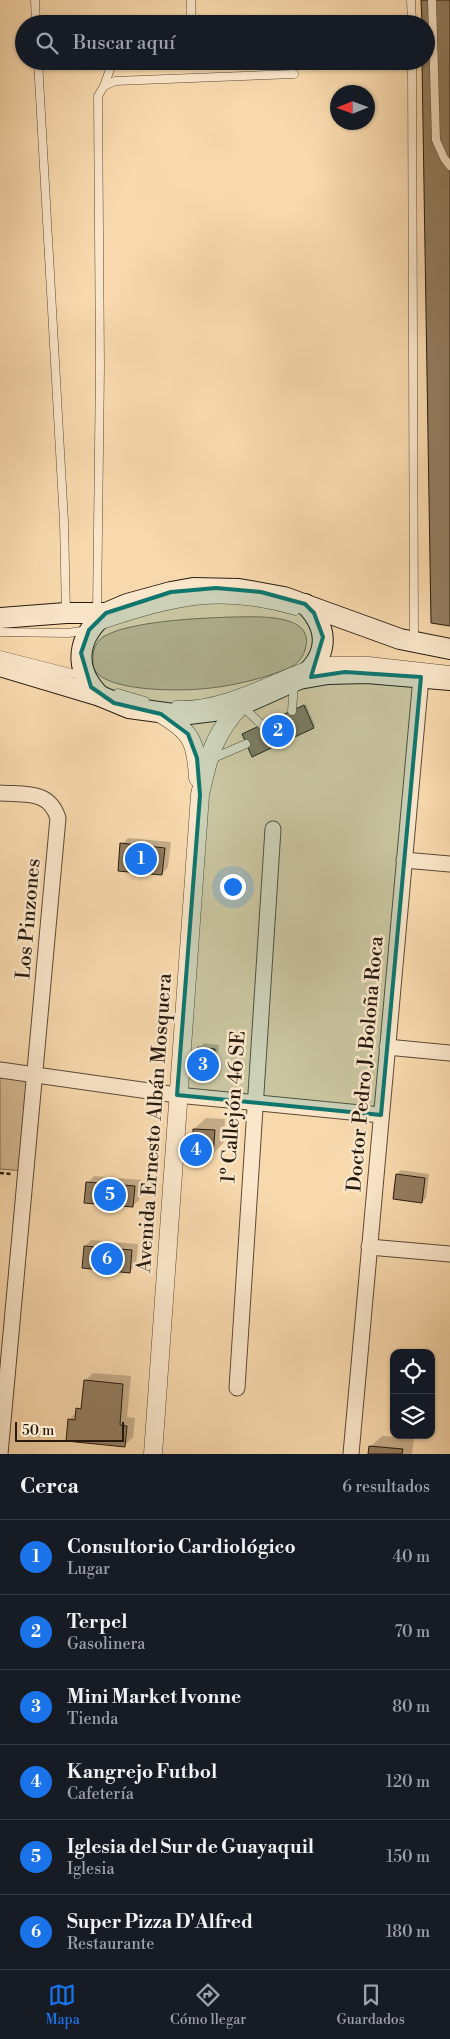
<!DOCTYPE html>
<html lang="es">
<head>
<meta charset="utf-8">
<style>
	body { margin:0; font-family:"Libre Bodoni",serif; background:#242831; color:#f1f3f6 }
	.controls { position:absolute; right:15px; bottom:15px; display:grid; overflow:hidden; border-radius:10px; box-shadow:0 1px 4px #0004 }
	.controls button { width:45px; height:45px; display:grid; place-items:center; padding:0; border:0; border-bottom:1px solid #363941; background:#171b24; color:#f1f3f6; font:25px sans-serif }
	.compass { position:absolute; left:330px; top:85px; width:45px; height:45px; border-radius:50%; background:#171b24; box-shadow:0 1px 4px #0004; rotate:269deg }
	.scale { position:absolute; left:15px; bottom:12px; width:109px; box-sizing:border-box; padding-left:5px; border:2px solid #271b0f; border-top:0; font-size:14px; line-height:18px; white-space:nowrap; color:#271b0f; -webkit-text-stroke:4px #fae6ca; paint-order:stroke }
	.you { position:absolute; left:232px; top:886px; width:18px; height:18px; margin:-12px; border:4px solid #fff; border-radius:50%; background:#1a73e8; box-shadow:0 0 0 8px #1a73e833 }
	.badge { display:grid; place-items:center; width:32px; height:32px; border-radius:50%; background:#1a73e8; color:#fff; font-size:16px; font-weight:700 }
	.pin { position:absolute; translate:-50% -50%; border:2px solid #fff; box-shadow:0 1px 5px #0006 }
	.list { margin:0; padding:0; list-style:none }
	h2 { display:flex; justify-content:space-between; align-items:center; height:65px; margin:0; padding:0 20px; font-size:21px }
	h2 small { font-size:16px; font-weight:400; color:#9ea1a6 }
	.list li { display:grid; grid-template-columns:32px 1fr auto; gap:15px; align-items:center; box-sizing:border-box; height:75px; padding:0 20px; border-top:1px solid #363941 }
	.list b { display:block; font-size:19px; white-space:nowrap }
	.list p { margin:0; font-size:16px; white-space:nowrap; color:#9ea1a6 }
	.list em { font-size:16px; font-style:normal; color:#9ea1a6 }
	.icon { flex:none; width:28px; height:28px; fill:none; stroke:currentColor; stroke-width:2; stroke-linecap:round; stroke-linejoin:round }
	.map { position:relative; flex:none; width:450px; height:1454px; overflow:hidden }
	.search { position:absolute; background:#171b24; box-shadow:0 1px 4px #0004; left:15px; right:15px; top:15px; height:55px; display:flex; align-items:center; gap:12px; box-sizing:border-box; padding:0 18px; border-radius:28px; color:#9ea1a6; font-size:19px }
	.sheet { height:515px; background:#171b24 }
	nav { display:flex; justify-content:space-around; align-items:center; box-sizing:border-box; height:70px; border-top:1px solid #363941; background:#171b24; font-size:14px; color:#9ea1a6 }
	nav a { display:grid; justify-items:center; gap:2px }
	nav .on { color:#1a73e8 }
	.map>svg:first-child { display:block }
</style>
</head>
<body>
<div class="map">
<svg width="450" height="1454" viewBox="0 0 450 1454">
	<rect width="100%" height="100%" fill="#f8d9ad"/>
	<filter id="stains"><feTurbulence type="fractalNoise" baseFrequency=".004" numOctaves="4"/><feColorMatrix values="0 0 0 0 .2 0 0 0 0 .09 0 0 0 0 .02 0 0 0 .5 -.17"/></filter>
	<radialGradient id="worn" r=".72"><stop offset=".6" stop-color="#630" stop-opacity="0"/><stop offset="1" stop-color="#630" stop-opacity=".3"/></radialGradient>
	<g fill="#d4b992" stroke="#7e6a50">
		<path d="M233,617C255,617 317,612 305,650C302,660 294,667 284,670C259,680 227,687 200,689C178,691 95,692 93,664C92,654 94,643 103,637C128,621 202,618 233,617Z"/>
		<polygon points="0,1077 35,1081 26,1171 0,1169"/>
	</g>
	<g fill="#0003">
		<polygon points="306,704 315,725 314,727 253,755 245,733"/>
		<polygon points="128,838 171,842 168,867 162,874 122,844"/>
		<polygon points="204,1043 219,1045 216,1069 212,1074 199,1048"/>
		<polygon points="206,1118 225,1119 224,1142 213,1154 194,1129"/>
		<polygon points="401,1170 429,1174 426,1198 422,1202 397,1174"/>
		<polygon points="94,1176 141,1180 139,1200 133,1206 88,1182"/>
		<polygon points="91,1240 138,1244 136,1265 130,1271 85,1246"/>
		<polygon points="93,1373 131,1376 127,1417 135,1418 133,1437 125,1445 69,1420 83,1404 85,1381"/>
		<polygon points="382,1436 414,1438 412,1454 370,1454 370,1447"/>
	</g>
	<g fill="#947e61" stroke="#271b0f">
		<polygon points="421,0 450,0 450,626 431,623 422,61 426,61 426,24 422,24"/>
		<polygon points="304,705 314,728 252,757 242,734"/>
		<polygon points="120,843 165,848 162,875 118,871"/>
		<polygon points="198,1047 215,1049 213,1075 195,1073"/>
		<polygon points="193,1129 215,1130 213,1155 192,1154"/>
		<polygon points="396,1174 425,1178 422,1203 393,1199"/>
		<polygon points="86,1182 135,1186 133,1207 84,1203"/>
		<polygon points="84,1246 132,1250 130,1273 82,1268"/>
		<polygon points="84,1380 123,1384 120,1425 127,1426 125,1447 66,1441 68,1419 75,1420 76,1408 81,1409"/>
		<polygon points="369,1446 403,1449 402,1454 368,1454"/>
	</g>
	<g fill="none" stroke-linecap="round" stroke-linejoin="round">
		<g stroke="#5b4a36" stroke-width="9">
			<g id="service">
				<polyline points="35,0 36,24"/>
				<polyline points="191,0 191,24"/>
				<polyline points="411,0 412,24"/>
				<polyline points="432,0 436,140 444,158 450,166"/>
				<polyline points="38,61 64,522 66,613"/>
				<polyline points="412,61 414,641"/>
				<polyline points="104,86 113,61"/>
				<polyline points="97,612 100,367 98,96 104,86 115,81 294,74"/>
				<path d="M102,625C172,601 221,589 295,611"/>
				<polyline points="0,632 68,633 89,630"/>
				<polyline points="0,655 83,676"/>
				<polyline points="319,661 369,661 450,670"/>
				<polyline points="118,693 145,701"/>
				<path d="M176,705C220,707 264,682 303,667"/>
				<polyline points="242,706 262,725"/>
				<polyline points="292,711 294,683"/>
				<polyline points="211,759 246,744"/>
			</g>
		</g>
		<g stroke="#5b4a36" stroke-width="17">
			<g id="minor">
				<path d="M0,793C26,795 49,790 58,818L0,1454"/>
				<polyline points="404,860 450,864"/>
				<polyline points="387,1047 450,1053"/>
				<polyline points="0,1070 177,1095 381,1115"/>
				<polyline points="369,1247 450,1254"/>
				<polyline points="237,1388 273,829"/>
				<polyline points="351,1454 421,677"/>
			</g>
		</g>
		<g stroke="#5b4a36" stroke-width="19">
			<g id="tertiary">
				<path d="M161,714C192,732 196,742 198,778"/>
				<path d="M153,1454L200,795C208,757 214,734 241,705"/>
			</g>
		</g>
		<g stroke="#271b0f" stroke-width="22">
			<g id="secondary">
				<polyline points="0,618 66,613 106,613 127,604 171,592 193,588 239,589 284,597 400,639 450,649"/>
				<polyline points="0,666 100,696 129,708 181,715 221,710 241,705 299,679 328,674 367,673 450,680"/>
				<path d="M299,679C328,658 331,630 305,604"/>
				<path d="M100,696C72,668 77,637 106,613"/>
			</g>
		</g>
		<polyline stroke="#271b0f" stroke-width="2.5" stroke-dasharray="4 2.5" stroke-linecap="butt" points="0,1173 11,1174"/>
		<use href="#service" stroke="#fae6ca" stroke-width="8"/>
		<use href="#minor" stroke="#fae6ca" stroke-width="15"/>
		<use href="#tertiary" stroke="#fae6ca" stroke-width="18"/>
		<use href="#secondary" stroke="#fae6ca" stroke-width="20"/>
	</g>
	<path fill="#0f766e" fill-opacity="0.2" stroke="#0f766e" stroke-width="4" stroke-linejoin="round" d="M216,588L261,592L305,604L314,613L323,637L311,677L345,672L421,677L381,1115L177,1095L200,795L197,758L188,734L161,714L114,703L91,687L81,653L89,630L106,613L171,592Z"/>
	<g text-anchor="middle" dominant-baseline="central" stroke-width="5" stroke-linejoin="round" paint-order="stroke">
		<g font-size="20" fill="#271b0f" stroke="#fae6ca">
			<text transform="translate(29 919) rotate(-85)">Los Pinzones</text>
			<text transform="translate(366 1064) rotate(-85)">Doctor Pedro J. Boloña Roca</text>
			<text transform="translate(234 1107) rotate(-86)">1º Callejón 46 SE</text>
			<text transform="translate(155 1123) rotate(-86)">Avenida Ernesto Albán Mosquera</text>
		</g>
	</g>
	<rect width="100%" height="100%" filter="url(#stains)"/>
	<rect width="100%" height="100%" fill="url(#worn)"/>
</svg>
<div class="controls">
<button><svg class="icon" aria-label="locate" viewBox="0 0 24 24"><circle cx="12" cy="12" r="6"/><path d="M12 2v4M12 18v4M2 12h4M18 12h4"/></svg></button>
<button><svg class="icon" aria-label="layers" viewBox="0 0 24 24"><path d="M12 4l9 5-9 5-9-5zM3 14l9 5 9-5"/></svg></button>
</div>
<svg class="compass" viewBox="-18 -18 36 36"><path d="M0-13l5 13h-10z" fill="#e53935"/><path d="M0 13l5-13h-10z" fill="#9ea1a6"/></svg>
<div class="scale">50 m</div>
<div class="you"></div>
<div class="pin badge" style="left:141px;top:859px">1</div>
<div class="pin badge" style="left:278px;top:731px">2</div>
<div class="pin badge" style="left:203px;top:1065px">3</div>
<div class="pin badge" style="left:196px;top:1150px">4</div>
<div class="pin badge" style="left:110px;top:1195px">5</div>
<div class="pin badge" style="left:107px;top:1259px">6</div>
<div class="search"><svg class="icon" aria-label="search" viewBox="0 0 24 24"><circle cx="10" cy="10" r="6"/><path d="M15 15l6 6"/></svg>Buscar aquí</div>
</div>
<section class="sheet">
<h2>Cerca<small>6 resultados</small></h2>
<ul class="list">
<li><span class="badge">1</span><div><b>Consultorio Cardiológico</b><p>Lugar</p></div><em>40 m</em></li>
<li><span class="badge">2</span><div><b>Terpel</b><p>Gasolinera</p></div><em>70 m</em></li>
<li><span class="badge">3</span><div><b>Mini Market Ivonne</b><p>Tienda</p></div><em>80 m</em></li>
<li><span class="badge">4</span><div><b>Kangrejo Futbol</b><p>Cafetería</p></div><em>120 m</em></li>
<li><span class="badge">5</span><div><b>Iglesia del Sur de Guayaquil</b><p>Iglesia</p></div><em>150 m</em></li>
<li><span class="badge">6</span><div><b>Super Pizza D'Alfred</b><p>Restaurante</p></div><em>180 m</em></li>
</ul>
</section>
<nav>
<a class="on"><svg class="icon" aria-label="map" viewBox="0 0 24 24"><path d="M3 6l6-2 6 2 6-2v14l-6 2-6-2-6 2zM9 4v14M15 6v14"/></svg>Mapa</a>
<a><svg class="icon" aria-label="directions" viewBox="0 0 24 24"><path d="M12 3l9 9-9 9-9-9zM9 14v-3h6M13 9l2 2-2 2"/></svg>Cómo llegar</a>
<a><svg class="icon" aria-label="saved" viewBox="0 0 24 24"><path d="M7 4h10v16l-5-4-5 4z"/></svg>Guardados</a>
</nav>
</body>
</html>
